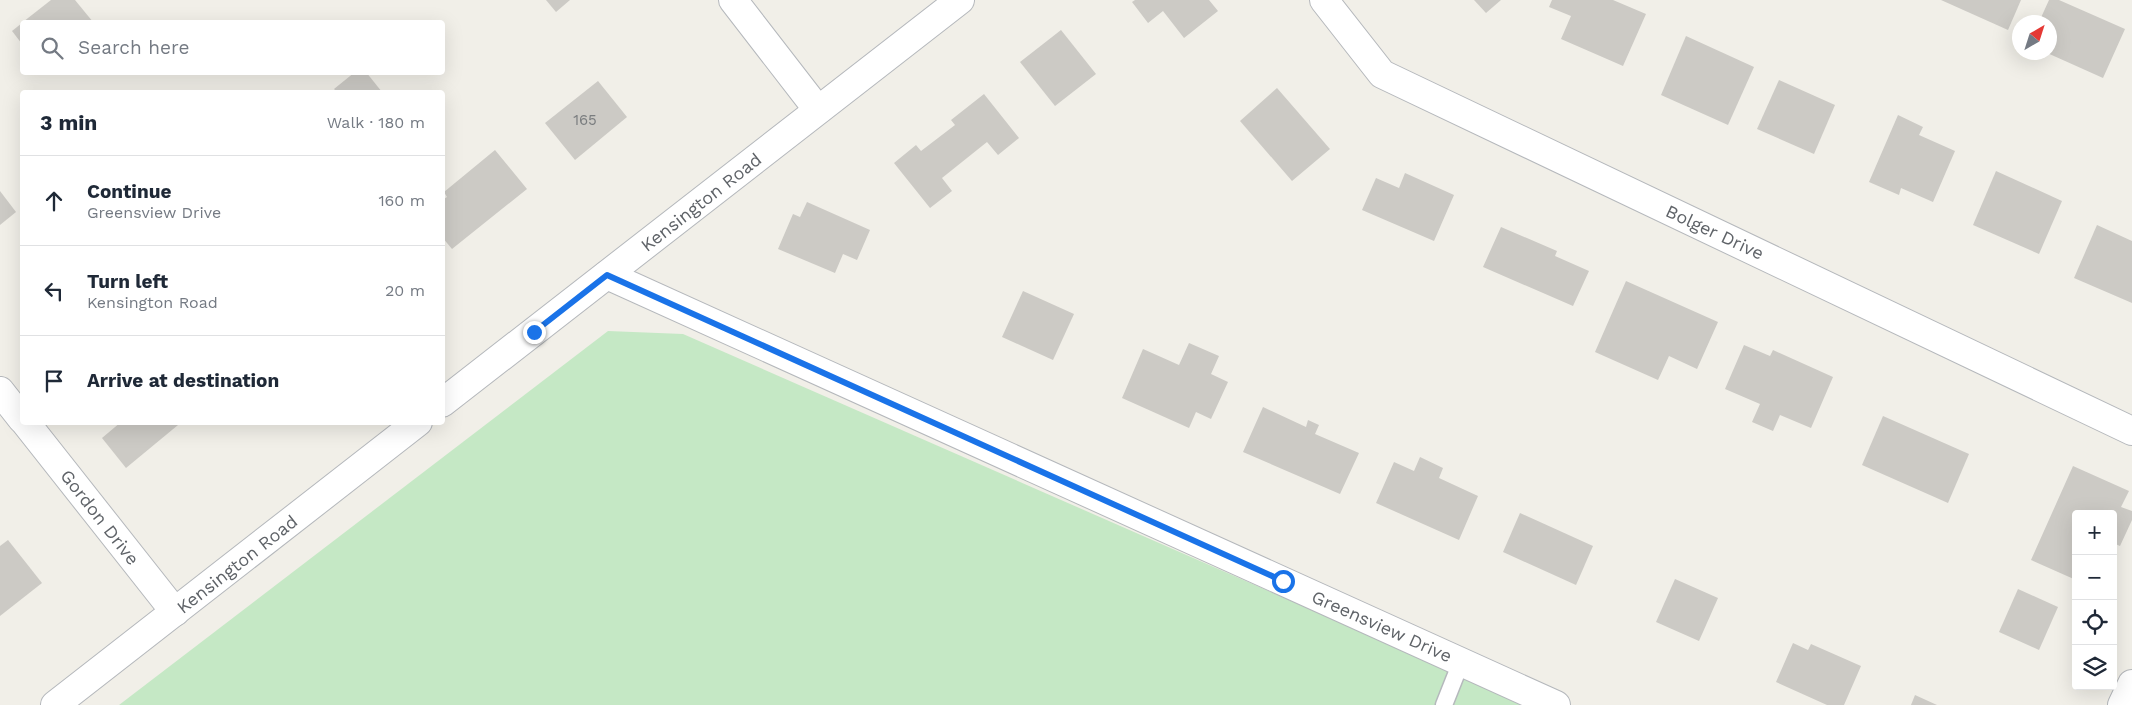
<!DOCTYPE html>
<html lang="en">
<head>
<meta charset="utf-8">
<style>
	body { margin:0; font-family:"Work Sans",sans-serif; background:#f2f2f3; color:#1f2937 }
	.controls { position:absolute; right:15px; bottom:15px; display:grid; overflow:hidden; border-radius:5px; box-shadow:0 5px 20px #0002 }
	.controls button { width:45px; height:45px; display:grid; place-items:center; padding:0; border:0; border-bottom:1px solid #e0e1e3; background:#fff; color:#1f2937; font:25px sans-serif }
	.compass { position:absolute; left:2012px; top:15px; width:45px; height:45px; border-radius:50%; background:#fff; box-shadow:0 5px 20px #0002; rotate:39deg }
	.stop { position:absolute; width:15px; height:15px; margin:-11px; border:4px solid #1a73e8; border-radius:50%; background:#fff }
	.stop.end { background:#1a73e8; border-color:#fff; box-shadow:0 1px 5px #0008 }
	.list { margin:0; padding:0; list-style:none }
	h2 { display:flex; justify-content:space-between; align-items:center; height:65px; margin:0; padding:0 20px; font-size:21px }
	h2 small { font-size:16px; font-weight:400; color:#747a83 }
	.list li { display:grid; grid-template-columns:32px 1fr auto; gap:15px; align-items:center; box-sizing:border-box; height:90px; padding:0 20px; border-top:1px solid #e0e1e3 }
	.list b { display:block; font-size:19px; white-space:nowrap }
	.list p { margin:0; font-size:16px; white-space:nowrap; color:#747a83 }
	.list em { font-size:16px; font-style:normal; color:#747a83 }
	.icon { flex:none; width:28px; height:28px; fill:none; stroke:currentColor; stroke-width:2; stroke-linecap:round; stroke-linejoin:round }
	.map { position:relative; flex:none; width:2132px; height:705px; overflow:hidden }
	.search { position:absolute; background:#fff; box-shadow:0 5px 20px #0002; left:20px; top:20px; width:425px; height:55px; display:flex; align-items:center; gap:12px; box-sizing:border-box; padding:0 18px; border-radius:5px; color:#747a83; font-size:19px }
	.panel { position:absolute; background:#fff; box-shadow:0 5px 20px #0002; left:20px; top:90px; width:425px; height:335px; border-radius:5px }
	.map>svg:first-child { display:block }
</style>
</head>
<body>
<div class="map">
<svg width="2132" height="705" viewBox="0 0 2132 705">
	<rect width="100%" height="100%" fill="#f1efe8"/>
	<polygon fill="#c5e8c5" points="608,331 683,334 1528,705 119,705"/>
	<g fill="#cccac5">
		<polygon points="51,0 75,0 93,22 23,22"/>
		<polygon points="546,0 570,0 556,12"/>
		<polygon points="1135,0 1209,0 1218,11 1184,38 1163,11 1148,23 1132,2"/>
		<polygon points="1474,0 1501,0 1486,13"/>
		<polygon points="1552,0 1613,0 1646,14 1623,66 1561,39 1571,16 1549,7"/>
		<polygon points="1941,0 2021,0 2008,30"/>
		<polygon points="2049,0 2059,0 2125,29 2103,78 2045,52 2050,52 2050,22 2039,22"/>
		<polygon points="22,23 22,44 12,31"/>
		<polygon points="1061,30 1096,74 1055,106 1020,62"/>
		<polygon points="1686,36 1754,67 1728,125 1661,95"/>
		<polygon points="355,72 366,72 382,92 337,92 334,89"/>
		<polygon points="1779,80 1835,105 1814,154 1757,129"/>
		<polygon points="598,81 627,117 575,160 545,123"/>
		<polygon points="1277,88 1330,149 1292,181 1240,121"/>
		<polygon points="984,94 1019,138 998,155 987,142 942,178 952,191 930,208 894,163 916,145 921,151 955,125 951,120"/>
		<polygon points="1898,115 1923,127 1919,135 1955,151 1933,202 1901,188 1899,195 1869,182"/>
		<polygon points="495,150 527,189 452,249 442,237 442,200 447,197 444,192"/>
		<polygon points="1996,171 2062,201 2039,254 1973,225"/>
		<polygon points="1405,173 1454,195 1434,241 1362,210 1376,178 1399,188"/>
		<polygon points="0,191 16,212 0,225"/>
		<polygon points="807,202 870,230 857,260 843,254 835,273 778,249 793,214 800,217"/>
		<polygon points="2097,225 2132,241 2132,303 2074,278"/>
		<polygon points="1501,227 1557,251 1555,256 1589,271 1573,306 1483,267"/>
		<polygon points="1626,281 1718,322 1697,369 1669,356 1658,380 1595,352"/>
		<polygon points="1023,291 1074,314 1053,360 1002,337"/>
		<polygon points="1189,343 1219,356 1211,374 1228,382 1211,419 1196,412 1189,428 1122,398 1143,349 1179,365"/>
		<polygon points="1744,345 1770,356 1773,350 1833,377 1811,428 1780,415 1773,431 1752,422 1760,404 1725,389"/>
		<polygon points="1263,407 1306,427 1308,420 1319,425 1315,434 1359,453 1340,494 1243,452"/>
		<polygon points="1883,416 1969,454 1948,503 1862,465"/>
		<polygon points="121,422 176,422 178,425 126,468 102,438"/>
		<polygon points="1420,457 1443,468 1439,478 1478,496 1459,540 1376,503 1394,462 1414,471"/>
		<polygon points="2073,466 2129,491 2121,507 2132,511 2132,520 2120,546 2113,543 2113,514 2076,514 2076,580 2031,560"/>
		<polygon points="1520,513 1593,546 1576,585 1503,552"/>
		<polygon points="8,540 42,583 0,616 0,546"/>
		<polygon points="1675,579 1718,598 1699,641 1656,622"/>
		<polygon points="2018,589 2058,607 2039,650 1999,632"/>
		<polygon points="1793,643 1808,650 1811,644 1861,666 1844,705 1827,705 1776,682"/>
		<polygon points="1915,695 1937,705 1911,705"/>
	</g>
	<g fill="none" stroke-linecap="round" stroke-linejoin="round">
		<g stroke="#b5b8bc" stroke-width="19">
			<polyline id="service" points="1444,705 1461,662"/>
		</g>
		<g stroke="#b5b8bc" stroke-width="30">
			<g id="minor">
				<polyline points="733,0 818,110"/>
				<polyline points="1324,0 1382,74 2132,431"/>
				<polyline points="607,275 1556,705"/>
				<polyline points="0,391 22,419"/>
				<polyline points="25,422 175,612"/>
				<polyline points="2122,705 2132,684"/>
			</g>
		</g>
		<g stroke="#b5b8bc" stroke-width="30">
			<g id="tertiary">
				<polyline points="442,403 960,0"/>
				<polyline points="55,705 418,422"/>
			</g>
		</g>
		<use href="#service" stroke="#fff" stroke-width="16"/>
		<use href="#minor" stroke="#fff" stroke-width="28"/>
		<use href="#tertiary" stroke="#fff" stroke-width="28"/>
	</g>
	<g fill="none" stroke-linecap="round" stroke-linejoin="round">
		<polyline stroke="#1a73e8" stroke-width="6" points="534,332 607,275 1283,581"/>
	</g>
	<g text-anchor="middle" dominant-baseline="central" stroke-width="4.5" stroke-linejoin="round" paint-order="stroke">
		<g font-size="15" fill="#7a7d7f">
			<text x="585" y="120">165</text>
		</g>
		<g font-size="18" fill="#5f6368" stroke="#fff">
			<text transform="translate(701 202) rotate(-38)">Kensington Road</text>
			<text transform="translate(1715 232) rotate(25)">Bolger Drive</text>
			<text transform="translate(100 517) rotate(52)">Gordon Drive</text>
			<text transform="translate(237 564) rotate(-38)">Kensington Road</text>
			<text transform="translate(1382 626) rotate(24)">Greensview Drive</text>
		</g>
	</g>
</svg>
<div class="controls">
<button>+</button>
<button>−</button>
<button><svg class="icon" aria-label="locate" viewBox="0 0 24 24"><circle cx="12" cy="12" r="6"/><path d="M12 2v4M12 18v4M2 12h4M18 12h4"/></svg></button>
<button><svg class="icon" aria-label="layers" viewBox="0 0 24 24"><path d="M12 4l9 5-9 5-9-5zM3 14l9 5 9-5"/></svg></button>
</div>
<svg class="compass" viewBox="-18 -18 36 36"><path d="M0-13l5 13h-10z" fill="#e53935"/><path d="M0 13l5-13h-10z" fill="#747a83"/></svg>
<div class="stop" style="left:1283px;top:581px"></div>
<div class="stop end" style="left:534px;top:332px"></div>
<div class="search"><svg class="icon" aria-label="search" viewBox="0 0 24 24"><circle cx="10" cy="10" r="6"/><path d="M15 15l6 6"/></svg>Search here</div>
<section class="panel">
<h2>3 min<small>Walk · 180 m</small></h2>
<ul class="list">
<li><svg class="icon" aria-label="ahead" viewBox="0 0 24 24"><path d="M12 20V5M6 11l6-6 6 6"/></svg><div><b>Continue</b><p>Greensview Drive</p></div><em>160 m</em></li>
<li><svg class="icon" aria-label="left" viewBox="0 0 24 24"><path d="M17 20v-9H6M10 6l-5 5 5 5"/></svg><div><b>Turn left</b><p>Kensington Road</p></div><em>20 m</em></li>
<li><svg class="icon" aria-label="arrive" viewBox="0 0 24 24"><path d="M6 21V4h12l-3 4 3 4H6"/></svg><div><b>Arrive at destination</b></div></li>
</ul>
</section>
</div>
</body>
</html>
